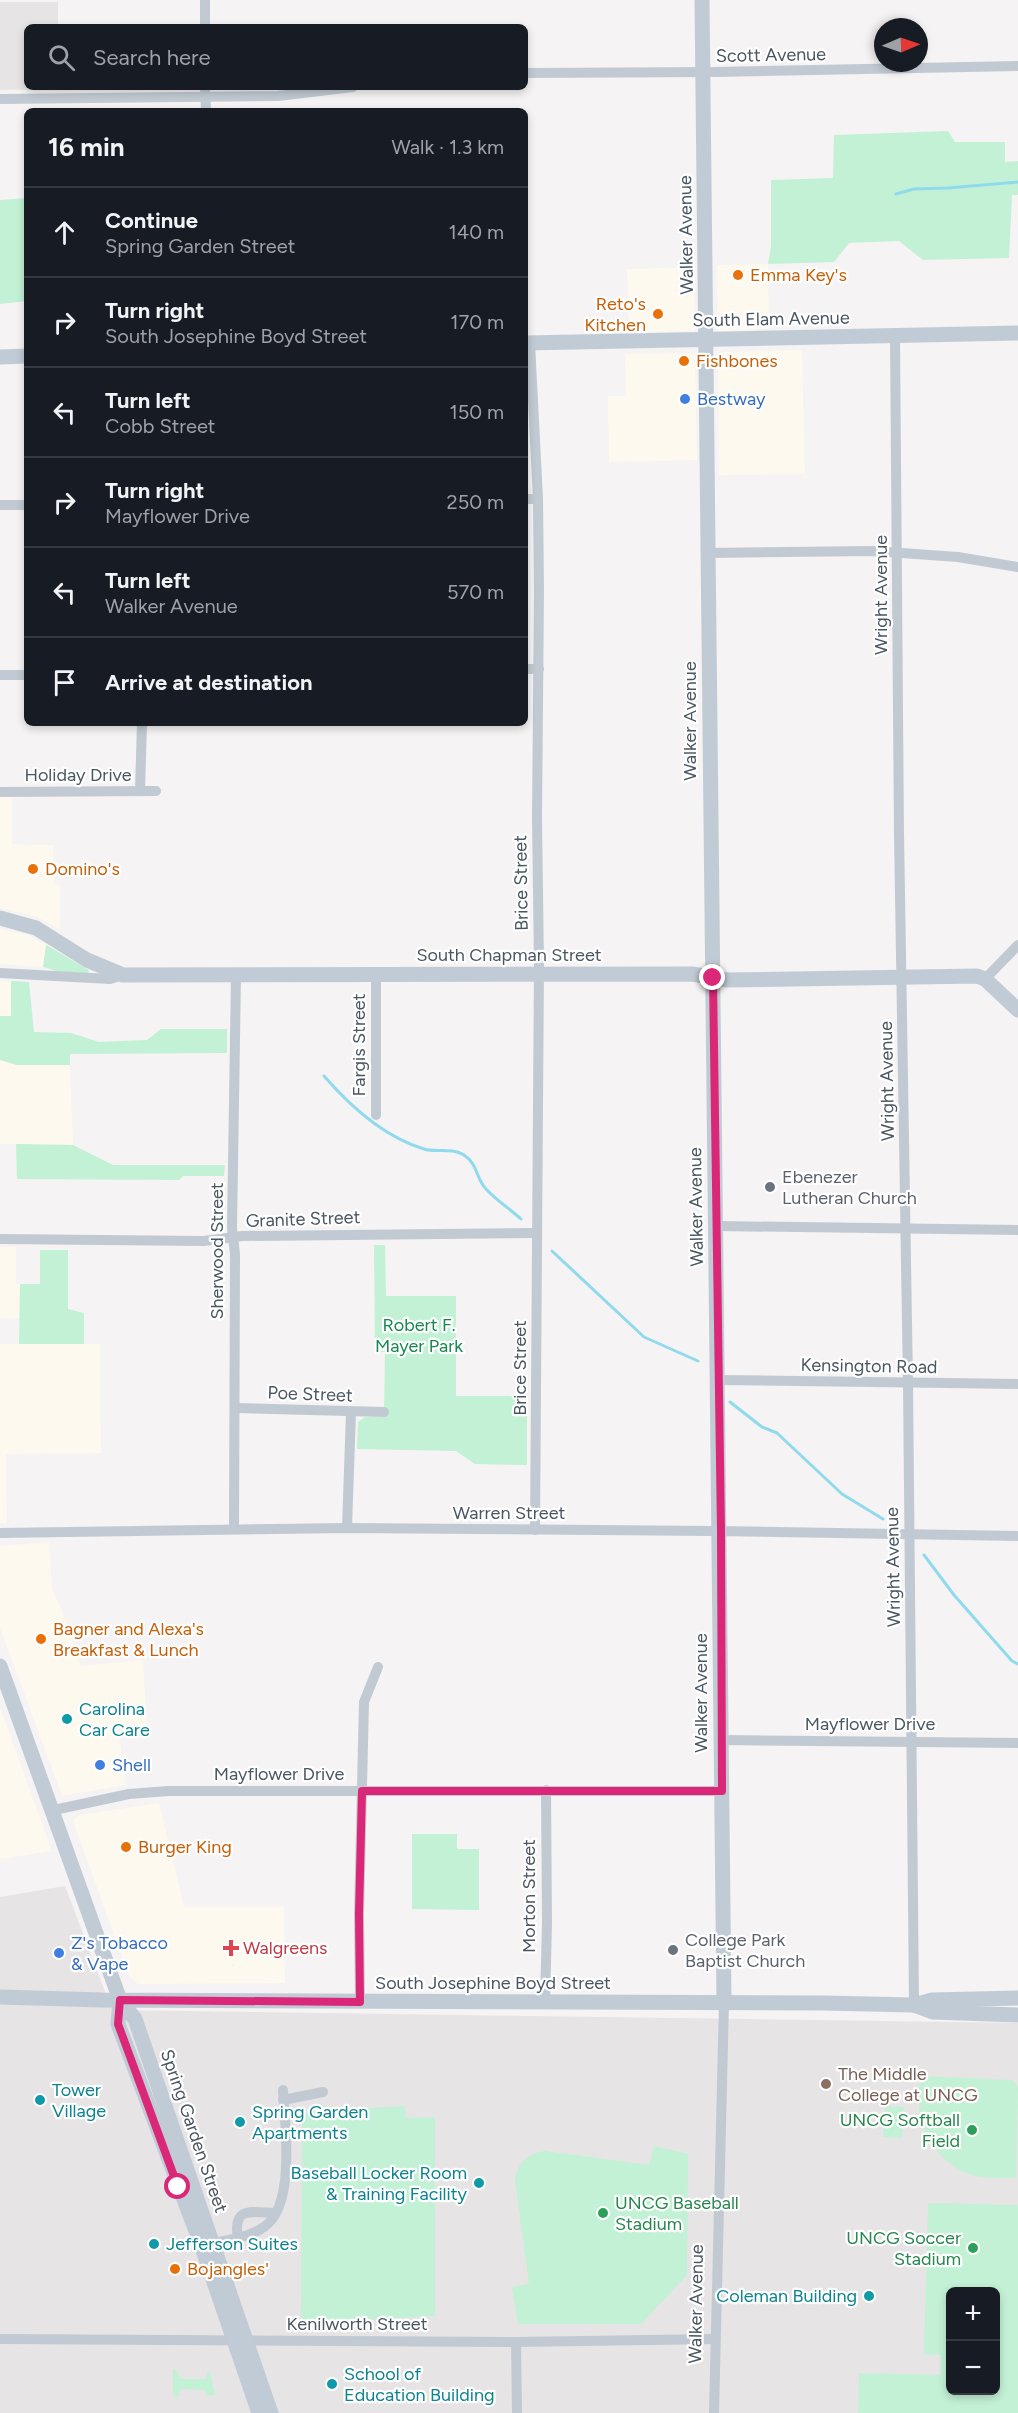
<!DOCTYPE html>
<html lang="en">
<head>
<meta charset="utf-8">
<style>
	body { margin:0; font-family:Figtree,sans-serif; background:#20242c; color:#f1f3f6 }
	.controls { position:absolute; right:18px; bottom:18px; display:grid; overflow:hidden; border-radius:9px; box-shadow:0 3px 9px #0003 }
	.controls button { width:54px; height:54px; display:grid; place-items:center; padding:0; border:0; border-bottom:2px solid #363941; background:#171b24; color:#f1f3f6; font:30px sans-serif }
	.compass { position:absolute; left:874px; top:18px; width:54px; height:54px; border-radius:50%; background:#171b24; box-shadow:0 3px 9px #0003; rotate:88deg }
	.stop { position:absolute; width:18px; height:18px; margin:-14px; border:4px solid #db2777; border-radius:50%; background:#fff }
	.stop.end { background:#db2777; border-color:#fff; box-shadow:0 2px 6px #0008 }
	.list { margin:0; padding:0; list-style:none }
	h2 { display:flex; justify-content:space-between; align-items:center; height:78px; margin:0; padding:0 24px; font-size:26px }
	h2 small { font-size:20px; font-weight:400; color:#9ea1a6 }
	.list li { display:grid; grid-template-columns:39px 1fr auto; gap:18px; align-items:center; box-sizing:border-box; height:90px; padding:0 24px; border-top:2px solid #363941 }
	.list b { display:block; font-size:22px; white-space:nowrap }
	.list p { margin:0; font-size:20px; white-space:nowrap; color:#9ea1a6 }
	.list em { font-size:20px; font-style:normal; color:#9ea1a6 }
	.icon { flex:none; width:33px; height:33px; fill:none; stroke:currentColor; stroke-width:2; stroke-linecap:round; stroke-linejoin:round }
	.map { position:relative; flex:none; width:1018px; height:2413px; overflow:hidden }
	.search { position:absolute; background:#171b24; box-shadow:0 3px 9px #0003; left:24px; top:24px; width:504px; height:66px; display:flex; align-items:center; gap:15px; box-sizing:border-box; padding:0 21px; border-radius:9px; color:#9ea1a6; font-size:22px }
	.panel { position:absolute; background:#171b24; box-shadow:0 3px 9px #0003; left:24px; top:108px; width:504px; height:618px; border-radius:9px }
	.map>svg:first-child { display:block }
</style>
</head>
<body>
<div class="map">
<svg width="1018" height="2413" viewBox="0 0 1018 2413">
	<rect width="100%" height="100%" fill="#f5f3f3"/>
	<g fill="#fdf9ef">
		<polygon points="768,264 769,329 718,331 717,265"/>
		<polygon points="694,267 695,331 629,332 627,269"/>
		<polygon points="802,350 805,474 719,475 718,356 722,352"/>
		<polygon points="695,353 697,460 609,462 608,396 626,396 625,354"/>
		<polygon points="0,795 12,795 12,844 53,845 54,884 60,885 60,929 35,916 0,908"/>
		<polygon points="0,929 29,935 46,945 43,967 0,964"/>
		<rect x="0" y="981" width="11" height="35"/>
		<polygon points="0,1060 17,1065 70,1065 73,1145 0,1144"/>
		<polygon points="0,1247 16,1247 16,1284 20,1284 19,1319 0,1318"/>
		<polygon points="0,1344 100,1344 101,1453 6,1454 7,1523 0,1523"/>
		<polygon points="49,1542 52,1589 62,1611 81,1666 143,1660 147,1729 119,1735 126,1785 62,1796 0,1628 0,1546"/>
		<polygon points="0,1707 52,1851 0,1859"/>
		<polygon points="159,1803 184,1907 284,1907 285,1983 138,1984 129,1976 73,1821 79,1815"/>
	</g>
	<g fill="#e6e4e5" fill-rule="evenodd">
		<polygon points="0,2 58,2 58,27 27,27 27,87 59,87 59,89 0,90"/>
		<path d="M65,1886L112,2010L1018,2023V2413H0V1897ZM950,2292H996V2390H950Z"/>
	</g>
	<g fill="#c3f1d5" fill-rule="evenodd">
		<polygon points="948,131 955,142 1005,142 1005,162 1018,161 1018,195 1012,195 1009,258 923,260 899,241 849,243 834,262 768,264 771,246 771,180 833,178 834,135"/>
		<polygon points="27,198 27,301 0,304 0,200"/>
		<polygon points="46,945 89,970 88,973 60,972 43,967"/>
		<polygon points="11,981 29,982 34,1032 71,1033 99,1042 147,1040 161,1029 227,1029 227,1053 70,1054 70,1065 17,1065 0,1060 0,1016 11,1016"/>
		<polygon points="16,1144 73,1145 113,1165 225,1165 224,1176 183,1176 179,1180 17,1179"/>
		<polygon points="374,1245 385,1245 386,1296 456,1296 456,1396 527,1396 527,1465 475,1464 456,1451 357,1449 358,1422 365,1417 384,1417 385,1352 375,1352"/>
		<polygon points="40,1250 68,1250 68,1309 84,1313 84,1344 19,1344 20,1284 40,1284"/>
		<polygon points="412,1834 457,1834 457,1849 479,1849 479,1910 412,1909"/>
		<path d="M920,2076L1012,2080L1018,2086L1016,2178C1000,2178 984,2179 969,2174C944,2165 924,2139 920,2114C918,2102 920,2088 920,2076Z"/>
		<polygon points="405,2106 406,2118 435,2117 435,2316 301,2323 302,2112"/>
		<polygon points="885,2106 904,2107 902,2138 883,2137"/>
		<path d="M654,2146L688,2154L687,2275L641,2324H518L512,2287L529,2284L515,2180C518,2162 527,2154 545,2151L649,2165Z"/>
		<path d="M928,2203L1018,2205V2413H858L859,2373L940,2375L941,2355L924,2354ZM950,2292H996V2390H950Z"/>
		<polygon points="173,2369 177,2370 180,2379 206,2379 207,2372 210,2372 215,2395 207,2396 205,2390 180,2389 179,2396 175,2397 173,2395"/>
	</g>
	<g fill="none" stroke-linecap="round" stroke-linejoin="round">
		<g stroke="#90daee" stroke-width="3">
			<polyline points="896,194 914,189 948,188 1018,182"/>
			<path d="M324,1076C350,1106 384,1137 424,1149C436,1153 452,1147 464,1155C478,1164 476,1179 486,1189C496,1200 510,1209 521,1219"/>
			<polyline points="552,1251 644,1337 698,1361"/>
			<polyline points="730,1402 762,1427 777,1433 842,1494 883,1519"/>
			<polyline points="924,1555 954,1595 1012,1661 1018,1664"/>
		</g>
		<g stroke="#c1cad2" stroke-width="10">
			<polyline points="205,0 205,27"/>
			<polyline points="525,73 715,72 1018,66"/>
			<polyline points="205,87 206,111"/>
			<polyline points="0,99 278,96 353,87"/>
			<polyline points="895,337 899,834 908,1383 914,2005"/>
			<polyline points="530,343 538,499 539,590 537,818 539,965 535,1530"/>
			<polyline points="525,499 538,499"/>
			<polyline points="0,505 27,505"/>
			<polyline points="710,553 873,551 958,557 1018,567"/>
			<polyline points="525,669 539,669"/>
			<polyline points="0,675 27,675"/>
			<polyline points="140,791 142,723"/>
			<polyline points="0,792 156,791"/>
			<polyline points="0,973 110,979 123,975"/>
			<polyline points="376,975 376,1115"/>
			<polyline points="985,979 1018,945"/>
			<polyline points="716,1226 1018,1230"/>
			<polyline points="0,1239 204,1241 242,1236 536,1233"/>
			<polyline points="719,1380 1018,1384"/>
			<polyline points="235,1408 384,1412"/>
			<polyline points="234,1528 235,1254 232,1228 236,975"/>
			<polyline points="347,1528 351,1412"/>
			<polyline points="0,1533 347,1528 712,1531 1018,1536"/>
			<polyline points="721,1740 1018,1743"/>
			<polyline points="54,1810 129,1794 168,1791 722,1791"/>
			<polyline points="360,2002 359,1914 364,1702 378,1667"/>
			<polyline points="545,2002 547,1923 546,1790"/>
			<polyline points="283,2100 323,2092"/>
			<path d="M238,2238C232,2206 252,2212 275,2213"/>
			<path d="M207,2245C226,2239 247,2239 264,2227C296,2206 285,2124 283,2090"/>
			<polyline points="0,2339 516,2342 715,2339"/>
			<polyline points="516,2342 517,2413"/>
			<polyline points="714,2413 724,2002"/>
		</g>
		<g stroke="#c1cbd6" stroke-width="15">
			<polyline points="702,0 724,2002"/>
			<polyline points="525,343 1018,333"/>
			<polyline points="0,357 27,356"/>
			<polyline points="0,918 36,928 87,960 123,975 692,974 727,980 977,976 985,979 1018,1010"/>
			<polyline points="0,1666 120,2000 135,2019 271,2413"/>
			<polyline points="0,1997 102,2000 823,2003 914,2005 932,2000 1018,1998"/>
			<polyline points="120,2000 118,2024 202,2247 259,2413"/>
			<polyline points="914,2005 933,2012 1018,2015"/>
		</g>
	</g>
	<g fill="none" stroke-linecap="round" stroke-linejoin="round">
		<polyline stroke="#db2777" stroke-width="8" points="178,2187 118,2024 120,2000 360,2002 359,1914 362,1791 722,1791 721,1531 713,978"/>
	</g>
	<g fill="#e8710a" stroke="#fff" stroke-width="2">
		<circle cx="738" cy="275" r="6"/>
		<circle cx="658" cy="314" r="6"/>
		<circle cx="684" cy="361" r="6"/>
		<circle cx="33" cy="869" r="6"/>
		<circle cx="41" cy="1639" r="6"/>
		<circle cx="126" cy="1847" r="6"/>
		<circle cx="175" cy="2269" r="6"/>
	</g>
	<g fill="#3f7fe0" stroke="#fff" stroke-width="2">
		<circle cx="685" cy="399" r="6"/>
		<circle cx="100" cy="1765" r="6"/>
		<circle cx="59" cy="1953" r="6"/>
	</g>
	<g fill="#6b7280" stroke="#fff" stroke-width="2">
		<circle cx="770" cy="1187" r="6"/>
		<circle cx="673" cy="1950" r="6"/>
	</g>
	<g fill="#0f9aa8" stroke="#fff" stroke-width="2">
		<circle cx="67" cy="1719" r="6"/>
		<circle cx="40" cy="2100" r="6"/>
		<circle cx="240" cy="2122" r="6"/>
		<circle cx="479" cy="2183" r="6"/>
		<circle cx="154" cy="2244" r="6"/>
		<circle cx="869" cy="2296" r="6"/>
		<circle cx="332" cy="2384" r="6"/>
	</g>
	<path fill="#e0444e" stroke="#fff" stroke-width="2" d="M228 1939h6v6h6v6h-6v6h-6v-6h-6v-6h6z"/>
	<circle fill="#8d6e63" stroke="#fff" stroke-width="2" cx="826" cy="2084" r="6"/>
	<g fill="#2e9e5b" stroke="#fff" stroke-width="2">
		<circle cx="972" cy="2130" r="6"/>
		<circle cx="603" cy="2213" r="6"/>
		<circle cx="973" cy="2248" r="6"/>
	</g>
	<g text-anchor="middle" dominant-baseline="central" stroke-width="4.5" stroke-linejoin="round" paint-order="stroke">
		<g font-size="18" fill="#4a5661" stroke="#fff">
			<text transform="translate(771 55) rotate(-1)">Scott Avenue</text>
			<text transform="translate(686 235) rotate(-91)">Walker Avenue</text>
			<text transform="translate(771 319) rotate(-1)">South Elam Avenue</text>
			<text transform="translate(881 595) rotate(-90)">Wright Avenue</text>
			<text transform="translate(690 721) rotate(-90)">Walker Avenue</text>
			<text x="78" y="775">Holiday Drive</text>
			<text transform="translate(521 883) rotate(-91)">Brice Street</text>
			<text x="509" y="955">South Chapman Street</text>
			<text transform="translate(359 1045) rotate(-90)">Fargis Street</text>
			<text transform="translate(887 1081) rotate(-91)">Wright Avenue</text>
			<text transform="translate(696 1207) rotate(-91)">Walker Avenue</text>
			<text transform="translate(303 1219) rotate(-2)">Granite Street</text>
			<text transform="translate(217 1251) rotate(-90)">Sherwood Street</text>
			<text transform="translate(869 1366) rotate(1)">Kensington Road</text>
			<text transform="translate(520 1368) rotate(-90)">Brice Street</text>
			<text transform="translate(310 1394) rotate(2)">Poe Street</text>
			<text x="509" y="1513">Warren Street</text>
			<text transform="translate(893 1567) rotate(-91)">Wright Avenue</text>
			<text transform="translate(701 1693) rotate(-90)">Walker Avenue</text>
			<text x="870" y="1724">Mayflower Drive</text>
			<text x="279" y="1774">Mayflower Drive</text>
			<text transform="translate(529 1896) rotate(-90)">Morton Street</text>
			<text x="493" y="1983">South Josephine Boyd Street</text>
			<text transform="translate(194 2131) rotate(71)">Spring Garden Street</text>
			<text transform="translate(696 2304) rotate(-89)">Walker Avenue</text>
			<text x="357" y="2324">Kenilworth Street</text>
		</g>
		<g font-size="18" fill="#c56008" stroke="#fff" text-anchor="start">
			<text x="750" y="275">Emma Key's</text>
			<text x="646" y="304" text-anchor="end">Reto's<tspan x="646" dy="21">Kitchen</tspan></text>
			<text x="696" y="361">Fishbones</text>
			<text x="45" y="869">Domino's</text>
			<text x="53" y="1629">Bagner and Alexa's<tspan x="53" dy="21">Breakfast &amp; Lunch</tspan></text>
			<text x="138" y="1847">Burger King</text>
			<text x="187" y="2269">Bojangles'</text>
		</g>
		<g font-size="18" fill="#366cbe" stroke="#fff" text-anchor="start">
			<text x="697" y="399">Bestway</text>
			<text x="112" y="1765">Shell</text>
			<text x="71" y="1943">Z's Tobacco<tspan x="71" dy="21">&amp; Vape</tspan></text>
		</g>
		<g font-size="18" fill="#5b616d" stroke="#fff" text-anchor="start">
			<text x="782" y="1177">Ebenezer<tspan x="782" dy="21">Lutheran Church</tspan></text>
			<text x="685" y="1940">College Park<tspan x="685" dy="21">Baptist Church</tspan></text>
		</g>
		<g font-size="18" fill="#17864f" stroke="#fff">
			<text x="419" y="1325">Robert F.<tspan x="419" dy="21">Mayer Park</tspan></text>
		</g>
		<g font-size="18" fill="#0d838f" stroke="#fff" text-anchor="start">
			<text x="79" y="1709">Carolina<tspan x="79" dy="21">Car Care</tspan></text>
			<text x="52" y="2090">Tower<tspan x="52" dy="21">Village</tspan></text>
			<text x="252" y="2112">Spring Garden<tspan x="252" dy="21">Apartments</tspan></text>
			<text x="467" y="2173" text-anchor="end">Baseball Locker Room<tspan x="467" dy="21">&amp; Training Facility</tspan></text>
			<text x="166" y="2244">Jefferson Suites</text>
			<text x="857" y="2296" text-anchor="end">Coleman Building</text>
			<text x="344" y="2374">School of<tspan x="344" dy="21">Education Building</tspan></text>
		</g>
		<g font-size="18" fill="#be3a42" stroke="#fff" text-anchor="start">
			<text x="243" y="1948">Walgreens</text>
		</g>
		<g font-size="18" fill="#785e54" stroke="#fff" text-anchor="start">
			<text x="838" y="2074">The Middle<tspan x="838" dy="21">College at UNCG</tspan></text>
		</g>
		<g font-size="18" fill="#27864d" stroke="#fff" text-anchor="end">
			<text x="960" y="2120">UNCG Softball<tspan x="960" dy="21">Field</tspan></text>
			<text x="615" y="2203" text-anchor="start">UNCG Baseball<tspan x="615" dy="21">Stadium</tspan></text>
			<text x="961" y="2238">UNCG Soccer<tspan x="961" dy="21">Stadium</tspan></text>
		</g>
	</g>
</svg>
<div class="controls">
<button>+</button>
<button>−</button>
</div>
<svg class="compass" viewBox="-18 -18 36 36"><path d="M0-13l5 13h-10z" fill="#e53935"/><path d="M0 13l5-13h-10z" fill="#9ea1a6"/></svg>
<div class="stop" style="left:178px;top:2187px"></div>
<div class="stop end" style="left:713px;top:978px"></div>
<div class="search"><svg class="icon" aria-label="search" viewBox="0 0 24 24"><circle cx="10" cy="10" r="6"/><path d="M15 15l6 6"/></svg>Search here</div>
<section class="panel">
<h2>16 min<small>Walk · 1.3 km</small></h2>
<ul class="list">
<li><svg class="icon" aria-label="ahead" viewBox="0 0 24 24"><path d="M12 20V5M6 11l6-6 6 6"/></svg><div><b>Continue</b><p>Spring Garden Street</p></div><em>140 m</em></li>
<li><svg class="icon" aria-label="right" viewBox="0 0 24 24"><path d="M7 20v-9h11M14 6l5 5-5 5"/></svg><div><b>Turn right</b><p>South Josephine Boyd Street</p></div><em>170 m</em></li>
<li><svg class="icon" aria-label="left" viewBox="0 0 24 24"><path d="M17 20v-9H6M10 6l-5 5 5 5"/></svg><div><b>Turn left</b><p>Cobb Street</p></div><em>150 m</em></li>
<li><svg class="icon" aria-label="right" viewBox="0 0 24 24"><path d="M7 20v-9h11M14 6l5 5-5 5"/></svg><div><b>Turn right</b><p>Mayflower Drive</p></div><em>250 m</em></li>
<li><svg class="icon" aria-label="left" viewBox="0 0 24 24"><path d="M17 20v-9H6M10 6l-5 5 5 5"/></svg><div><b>Turn left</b><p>Walker Avenue</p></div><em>570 m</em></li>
<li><svg class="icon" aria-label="arrive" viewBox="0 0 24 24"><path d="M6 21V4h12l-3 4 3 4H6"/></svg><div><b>Arrive at destination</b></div></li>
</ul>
</section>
</div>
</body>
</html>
